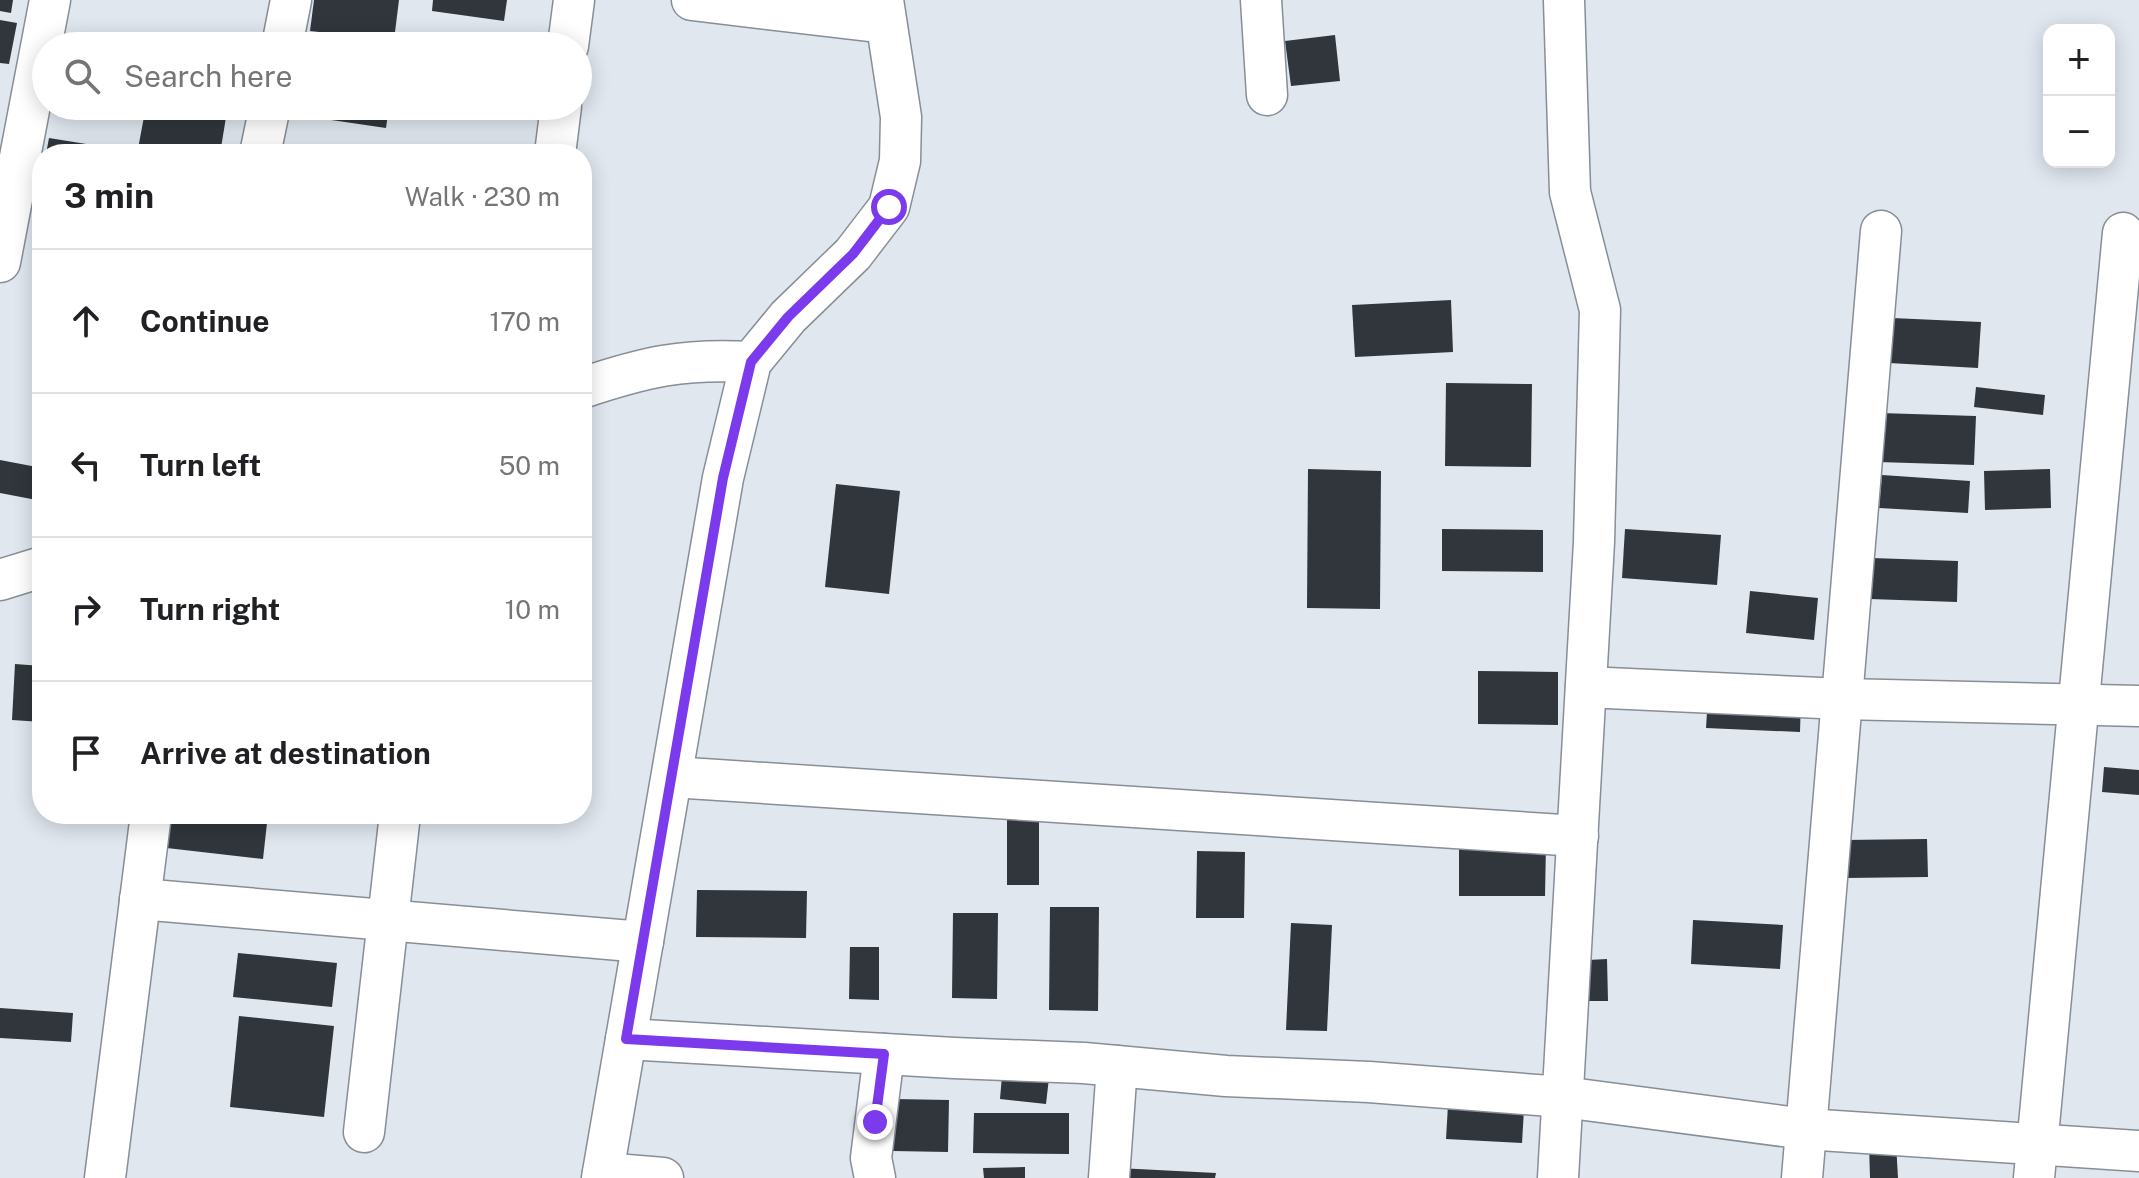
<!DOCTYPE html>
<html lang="en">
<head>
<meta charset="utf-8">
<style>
	body { margin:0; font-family:"Public Sans",sans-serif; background:#f6f6f6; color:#202124 }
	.controls { position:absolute; right:24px; top:24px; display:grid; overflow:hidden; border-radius:16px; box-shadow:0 4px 20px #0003 }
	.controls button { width:72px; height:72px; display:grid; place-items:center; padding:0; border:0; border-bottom:2px solid #e0e0e0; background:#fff; color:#202124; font:40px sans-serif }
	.stop { position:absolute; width:24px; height:24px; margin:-18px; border:6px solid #7c3aed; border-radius:50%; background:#fff }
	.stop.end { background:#7c3aed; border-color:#fff; box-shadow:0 2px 8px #0008 }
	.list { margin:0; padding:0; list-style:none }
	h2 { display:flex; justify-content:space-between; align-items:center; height:104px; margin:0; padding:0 32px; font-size:34px }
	h2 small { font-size:26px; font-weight:400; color:#757577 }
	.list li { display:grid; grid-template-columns:52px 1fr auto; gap:24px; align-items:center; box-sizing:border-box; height:144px; padding:0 32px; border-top:2px solid #e0e0e0 }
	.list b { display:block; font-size:30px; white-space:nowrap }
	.list em { font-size:26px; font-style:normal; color:#757577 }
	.icon { flex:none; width:44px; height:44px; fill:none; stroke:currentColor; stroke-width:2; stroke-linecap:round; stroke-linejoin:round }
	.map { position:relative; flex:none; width:2139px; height:1178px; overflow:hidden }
	.search { position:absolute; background:#fff; box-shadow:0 4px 20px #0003; left:32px; top:32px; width:560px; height:88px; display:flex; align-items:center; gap:20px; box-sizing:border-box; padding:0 28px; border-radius:44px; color:#757577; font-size:30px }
	.panel { position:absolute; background:#fff; box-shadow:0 4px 20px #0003; left:32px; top:144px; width:560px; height:680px; border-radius:32px }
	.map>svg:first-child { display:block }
</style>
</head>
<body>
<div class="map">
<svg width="2139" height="1178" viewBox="0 0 2139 1178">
	<rect width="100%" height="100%" fill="#e0e7ef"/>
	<g fill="#30363b">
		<polygon points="0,0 13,0 11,13 0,11"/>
		<polygon points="314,0 399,0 394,40 310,31"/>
		<polygon points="433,0 507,0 504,21 432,11"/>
		<polygon points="0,20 17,23 9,64 0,63"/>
		<polygon points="1335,35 1340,81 1291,86 1285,41"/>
		<polygon points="146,106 195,106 227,111 220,154 137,154"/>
		<polygon points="305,106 389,106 386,128 304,116"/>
		<polygon points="49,138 111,148 110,154 46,154"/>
		<polygon points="1451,300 1453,352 1355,357 1352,305"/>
		<polygon points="1892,318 1981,322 1978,368 1889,363"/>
		<polygon points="1446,383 1532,384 1531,467 1445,466"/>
		<polygon points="1976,387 2045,395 2043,415 1974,407"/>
		<polygon points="1880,413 1976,416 1974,465 1878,462"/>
		<polygon points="0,460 42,468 42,501 0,493"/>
		<polygon points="1308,469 1381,471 1380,609 1307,608"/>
		<polygon points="2050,469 2051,508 1985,510 1984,471"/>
		<polygon points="1882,475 1970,481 1968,513 1879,508"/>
		<polygon points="836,484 900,491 889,594 825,587"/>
		<polygon points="1442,529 1543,530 1543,572 1442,571"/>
		<polygon points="1625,529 1721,535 1717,585 1622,578"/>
		<polygon points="1872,558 1958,561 1957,602 1870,599"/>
		<polygon points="1750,591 1818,598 1814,640 1746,633"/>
		<polygon points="15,664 42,666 42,722 12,720"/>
		<polygon points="1478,671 1558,672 1558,725 1478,724"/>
		<polygon points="1708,695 1801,698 1800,732 1706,728"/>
		<polygon points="2104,767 2139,770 2139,795 2102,792"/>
		<polygon points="1007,808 1039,809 1039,885 1007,885"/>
		<polygon points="162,814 268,814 263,859 158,847"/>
		<polygon points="1927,839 1928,877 1845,878 1844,840"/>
		<polygon points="1459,843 1546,844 1545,896 1459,896"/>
		<polygon points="1197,851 1245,852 1244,918 1196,918"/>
		<polygon points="697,890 807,891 806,938 696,937"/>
		<polygon points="1050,907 1099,907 1098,1011 1049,1010"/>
		<polygon points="953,913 998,913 997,999 952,998"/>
		<polygon points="1693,920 1783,925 1780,969 1691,964"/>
		<polygon points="1291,923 1332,925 1327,1031 1286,1030"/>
		<polygon points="850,947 879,947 879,1000 849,999"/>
		<polygon points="238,953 337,963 332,1007 233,997"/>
		<polygon points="1607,959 1608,1001 1589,1001 1588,960"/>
		<polygon points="0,1008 73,1013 71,1042 0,1038"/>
		<polygon points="239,1016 334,1026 324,1117 230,1107"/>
		<polygon points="1003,1064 1050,1069 1046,1104 1000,1099"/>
		<polygon points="894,1099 949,1100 948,1152 893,1151"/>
		<polygon points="1448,1105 1524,1109 1522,1143 1446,1139"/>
		<polygon points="974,1113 1069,1113 1069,1154 973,1153"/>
		<polygon points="1896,1143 1898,1178 1870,1178 1869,1144"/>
		<polygon points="1025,1167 1025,1178 984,1178 983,1168"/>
		<polygon points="1118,1168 1216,1173 1215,1178 1117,1178"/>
	</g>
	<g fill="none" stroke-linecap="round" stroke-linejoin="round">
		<g stroke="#878e95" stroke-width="43">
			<g id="minor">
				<polyline points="692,0 886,23"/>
				<polyline points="1261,0 1267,95"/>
				<polyline points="282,46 291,0"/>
				<polyline points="568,46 574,0"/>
				<polyline points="260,154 270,106"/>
				<polyline points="555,154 561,106"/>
				<polyline points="0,262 50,0"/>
				<path d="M582,388C645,367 683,358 751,362"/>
				<polyline points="0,580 42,567"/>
				<polyline points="1586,687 1842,699 2139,706"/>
				<polyline points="672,777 1578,836"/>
				<polyline points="140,899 643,942"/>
				<polyline points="626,1039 954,1058 1084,1063 1226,1076 1369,1082 1563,1097 1805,1129 2139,1151"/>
				<polyline points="364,1132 400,814"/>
				<polyline points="603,1173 663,1178"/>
				<polyline points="105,1178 151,814"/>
				<polyline points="602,1178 723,478 751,362 788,317 853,254 889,207 900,161 901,117 883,0"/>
				<polyline points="875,1178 871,1158 884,1054"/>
				<polyline points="1109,1178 1117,1066"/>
				<polyline points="1558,1178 1594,542 1600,310 1570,192 1564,0"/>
				<polyline points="1802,1178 1881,231"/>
				<polyline points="2034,1178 2123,233"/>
			</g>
		</g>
		<use href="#minor" stroke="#fff" stroke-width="40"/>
	</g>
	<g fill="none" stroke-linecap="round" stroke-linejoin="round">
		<polyline stroke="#7c3aed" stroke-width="10" points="875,1122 884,1054 626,1039 723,478 751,362 788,317 853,254 889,207"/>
	</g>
</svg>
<div class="controls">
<button>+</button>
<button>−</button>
</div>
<div class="stop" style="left:889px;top:207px"></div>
<div class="stop end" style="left:875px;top:1122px"></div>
<div class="search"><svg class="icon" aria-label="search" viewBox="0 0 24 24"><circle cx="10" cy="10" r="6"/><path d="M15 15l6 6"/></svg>Search here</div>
<section class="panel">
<h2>3 min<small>Walk · 230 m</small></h2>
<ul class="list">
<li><svg class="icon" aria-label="ahead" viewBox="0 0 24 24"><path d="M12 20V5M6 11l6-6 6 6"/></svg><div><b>Continue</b></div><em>170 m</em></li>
<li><svg class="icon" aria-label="left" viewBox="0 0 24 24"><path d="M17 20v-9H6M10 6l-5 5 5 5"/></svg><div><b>Turn left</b></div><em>50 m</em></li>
<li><svg class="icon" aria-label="right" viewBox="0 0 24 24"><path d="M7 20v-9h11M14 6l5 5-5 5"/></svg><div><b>Turn right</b></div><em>10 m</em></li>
<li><svg class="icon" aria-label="arrive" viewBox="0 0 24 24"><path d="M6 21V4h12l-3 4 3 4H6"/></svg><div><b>Arrive at destination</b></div></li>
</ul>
</section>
</div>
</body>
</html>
